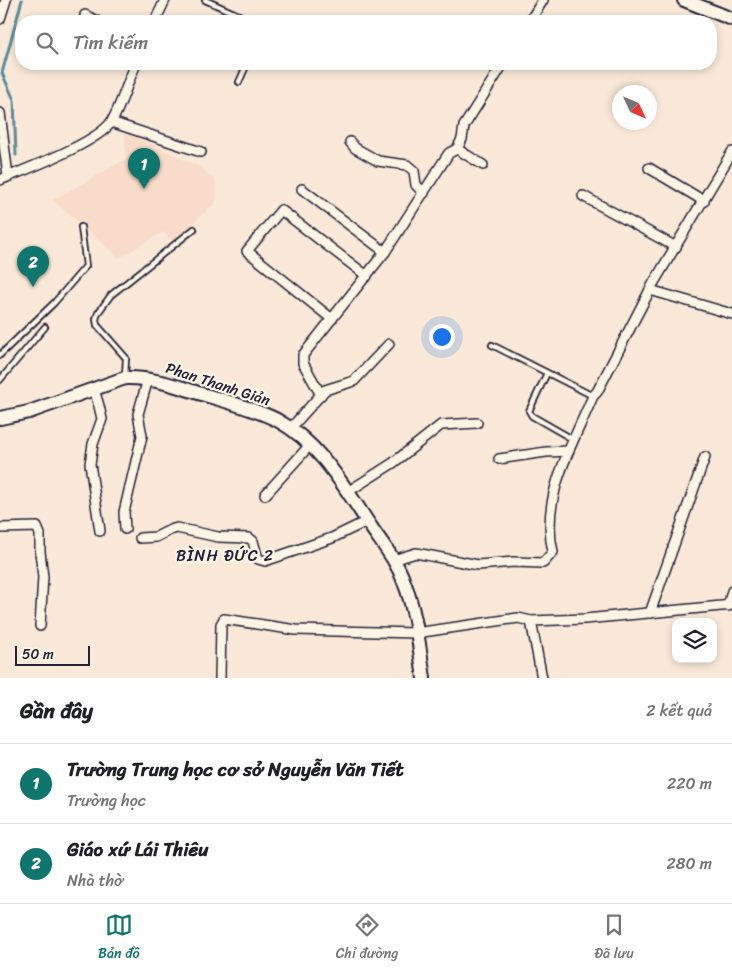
<!DOCTYPE html>
<html lang="vi">
<head>
<meta charset="utf-8">
<style>
	body { margin:0; font-family:Sriracha,sans-serif; background:#f2f2f2; color:#202124 }
	.controls { position:absolute; right:15px; bottom:15px; display:grid; overflow:hidden; border-radius:10px; box-shadow:0 2px 8px #0003 }
	.controls button { width:45px; height:45px; display:grid; place-items:center; padding:0; border:0; border-bottom:1px solid #e0e0e0; background:#fff; color:#202124; font:25px sans-serif }
	.compass { position:absolute; left:612px; top:85px; width:45px; height:45px; border-radius:50%; background:#fff; box-shadow:0 2px 8px #0003; rotate:134deg }
	.scale { position:absolute; left:15px; bottom:12px; width:75px; box-sizing:border-box; padding-left:5px; border:2px solid #22223b; border-top:0; font-size:14px; line-height:18px; white-space:nowrap; color:#22223b; -webkit-text-stroke:4px #fcf5e5; paint-order:stroke }
	.you { position:absolute; left:441px; top:336px; width:18px; height:18px; margin:-12px; border:4px solid #fff; border-radius:50%; background:#1a73e8; box-shadow:0 0 0 8px #1a73e833 }
	.badge { display:grid; place-items:center; width:32px; height:32px; border-radius:50%; background:#0f766e; color:#fff; font-size:16px; font-weight:700 }
	.pin { position:absolute; translate:-50% -41px; filter:drop-shadow(0 1px 2px #0008) }
	.pin::after { content:''; position:absolute; top:26px; width:18px; height:15px; background:inherit; clip-path:polygon(0 0,100% 0,50% 100%) }
	.list { margin:0; padding:0; list-style:none }
	h2 { display:flex; justify-content:space-between; align-items:center; height:65px; margin:0; padding:0 20px; font-size:21px }
	h2 small { font-size:16px; font-weight:400; color:#757577 }
	.list li { display:grid; grid-template-columns:32px 1fr auto; gap:15px; align-items:center; box-sizing:border-box; height:80px; padding:0 20px; border-top:1px solid #e0e0e0 }
	.list b { display:block; font-size:19px; white-space:nowrap }
	.list p { margin:0; font-size:16px; white-space:nowrap; color:#757577 }
	.list em { font-size:16px; font-style:normal; color:#757577 }
	.icon { flex:none; width:28px; height:28px; fill:none; stroke:currentColor; stroke-width:2; stroke-linecap:round; stroke-linejoin:round }
	.map { position:relative; flex:none; width:732px; height:678px; overflow:hidden }
	.search { position:absolute; background:#fff; box-shadow:0 2px 8px #0003; left:15px; right:15px; top:15px; height:55px; display:flex; align-items:center; gap:12px; box-sizing:border-box; padding:0 18px; border-radius:20px; color:#757577; font-size:19px }
	.sheet { height:225px; background:#fff }
	nav { display:flex; justify-content:space-around; align-items:center; box-sizing:border-box; height:70px; border-top:1px solid #e0e0e0; background:#fff; font-size:14px; color:#757577 }
	nav a { display:grid; justify-items:center; gap:2px }
	nav .on { color:#0f766e }
	.map>svg:first-child { display:block }
</style>
</head>
<body>
<div class="map">
<svg width="732" height="678" viewBox="0 0 732 678">
	<rect width="100%" height="100%" fill="#fae9d8"/>
	<filter id="ink" filterUnits="userSpaceOnUse"><feTurbulence type="fractalNoise" baseFrequency=".02" numOctaves="2"/><feDisplacementMap in="SourceGraphic" scale="10" xChannelSelector="R" yChannelSelector="G"/><feConvolveMatrix kernelMatrix="1 2 1 2 8 2 1 2 1" color-interpolation-filters="sRGB"/></filter>
	<g filter="url(#ink)">
		<polygon fill="#f8dbc9" points="125,132 200,167 215,180 217,198 214,204 173,241 163,232 119,258 53,200 126,159"/>
		<g fill="none" stroke-linecap="round" stroke-linejoin="round">
			<polyline stroke="#5c8c9a" stroke-width="3" points="16,155 14,100 2,73 22,0"/>
			<g stroke="#22223b" stroke-width="8">
				<g id="lane">
					<polyline points="205,0 252,21"/>
					<polyline points="239,82 247,64"/>
					<polyline points="492,345 593,396"/>
					<polyline points="0,355 54,303 86,266 81,227"/>
					<polyline points="547,373 529,411 532,416 574,440"/>
					<polyline points="125,377 126,358 97,325 96,319 98,313 111,295 194,229"/>
					<polyline points="0,380 45,327"/>
				</g>
			</g>
			<g stroke="#22223b" stroke-width="12">
				<g id="street">
					<polyline points="85,15 97,21"/>
					<polyline points="0,19 6,0"/>
					<polyline points="155,21 165,0"/>
					<polyline points="530,21 543,0"/>
					<polyline points="0,113 8,176"/>
					<polyline points="111,122 201,152"/>
					<polyline points="350,142 355,148 378,161 407,165 414,171 416,185 424,193"/>
					<polyline points="457,149 462,139 464,126 503,64"/>
					<polyline points="649,168 704,201"/>
					<path d="M0,180C26,169 98,143 112,121C121,105 128,81 136,64"/>
					<polyline points="302,189 385,252"/>
					<polyline points="583,196 676,247"/>
					<polyline points="650,290 732,314"/>
					<polyline points="332,319 247,251 281,210 367,276"/>
					<polyline points="94,389 99,406 102,419 93,444 90,464 100,531"/>
					<polyline points="321,395 303,363 303,355 385,252 449,153 457,149 483,165"/>
					<polyline points="290,429 325,390 354,381 389,344"/>
					<polyline points="499,459 546,452 569,451"/>
					<polyline points="349,491 393,463 441,425 477,423"/>
					<polyline points="265,495 310,445"/>
					<polyline points="0,528 37,527 40,534 40,552 43,577 40,626"/>
					<polyline points="125,529 124,512 142,436 138,414 148,379"/>
					<polyline points="140,538 156,537 170,530 177,528 218,537 249,538 253,541 258,559 265,561 332,538 367,521"/>
					<path d="M393,560L416,553L478,565L514,562L543,563L553,552C540,497 572,446 593,396L597,392L653,284L732,152"/>
					<polyline points="728,606 732,591"/>
					<polyline points="650,613 705,457"/>
					<polyline points="531,621 542,678"/>
					<polyline points="220,678 221,624 224,619 296,630 416,633 518,618 531,621 585,619 732,605"/>
				</g>
			</g>
			<g stroke="#22223b" stroke-width="16">
				<g id="secondary">
					<polyline points="684,0 732,19"/>
					<path d="M0,418L29,412L125,378C153,377 179,387 205,395C229,402 255,409 277,420C320,443 345,488 371,527C383,545 397,561 404,582C416,612 419,646 424,678"/>
				</g>
			</g>
			<use href="#lane" stroke="#fcf5e5" stroke-width="4.5"/>
			<use href="#street" stroke="#fcf5e5" stroke-width="9"/>
			<use href="#secondary" stroke="#fcf5e5" stroke-width="12"/>
		</g>
	</g>
	<g text-anchor="middle" dominant-baseline="central" stroke-width="4.5" stroke-linejoin="round" paint-order="stroke">
		<g font-size="15" fill="#22223b" stroke="#fcf5e5">
			<text transform="translate(218 384) rotate(18)">Phan Thanh Giản</text>
		</g>
		<g font-size="16" letter-spacing="1" fill="#22223b" stroke="#fcf5e5">
			<text x="225" y="555">BÌNH ĐỨC 2</text>
		</g>
	</g>
</svg>
<div class="controls">
<button><svg class="icon" aria-label="layers" viewBox="0 0 24 24"><path d="M12 4l9 5-9 5-9-5zM3 14l9 5 9-5"/></svg></button>
</div>
<svg class="compass" viewBox="-18 -18 36 36"><path d="M0-13l5 13h-10z" fill="#e53935"/><path d="M0 13l5-13h-10z" fill="#757577"/></svg>
<div class="scale">50 m</div>
<div class="you"></div>
<div class="pin badge" style="left:144px;top:189px">1</div>
<div class="pin badge" style="left:33px;top:287px">2</div>
<div class="search"><svg class="icon" aria-label="search" viewBox="0 0 24 24"><circle cx="10" cy="10" r="6"/><path d="M15 15l6 6"/></svg>Tìm kiếm</div>
</div>
<section class="sheet">
<h2>Gần đây<small>2 kết quả</small></h2>
<ul class="list">
<li><span class="badge">1</span><div><b>Trường Trung học cơ sở Nguyễn Văn Tiết</b><p>Trường học</p></div><em>220 m</em></li>
<li><span class="badge">2</span><div><b>Giáo xứ Lái Thiêu</b><p>Nhà thờ</p></div><em>280 m</em></li>
</ul>
</section>
<nav>
<a class="on"><svg class="icon" aria-label="map" viewBox="0 0 24 24"><path d="M3 6l6-2 6 2 6-2v14l-6 2-6-2-6 2zM9 4v14M15 6v14"/></svg>Bản đồ</a>
<a><svg class="icon" aria-label="directions" viewBox="0 0 24 24"><path d="M12 3l9 9-9 9-9-9zM9 14v-3h6M13 9l2 2-2 2"/></svg>Chỉ đường</a>
<a><svg class="icon" aria-label="saved" viewBox="0 0 24 24"><path d="M7 4h10v16l-5-4-5 4z"/></svg>Đã lưu</a>
</nav>
</body>
</html>
